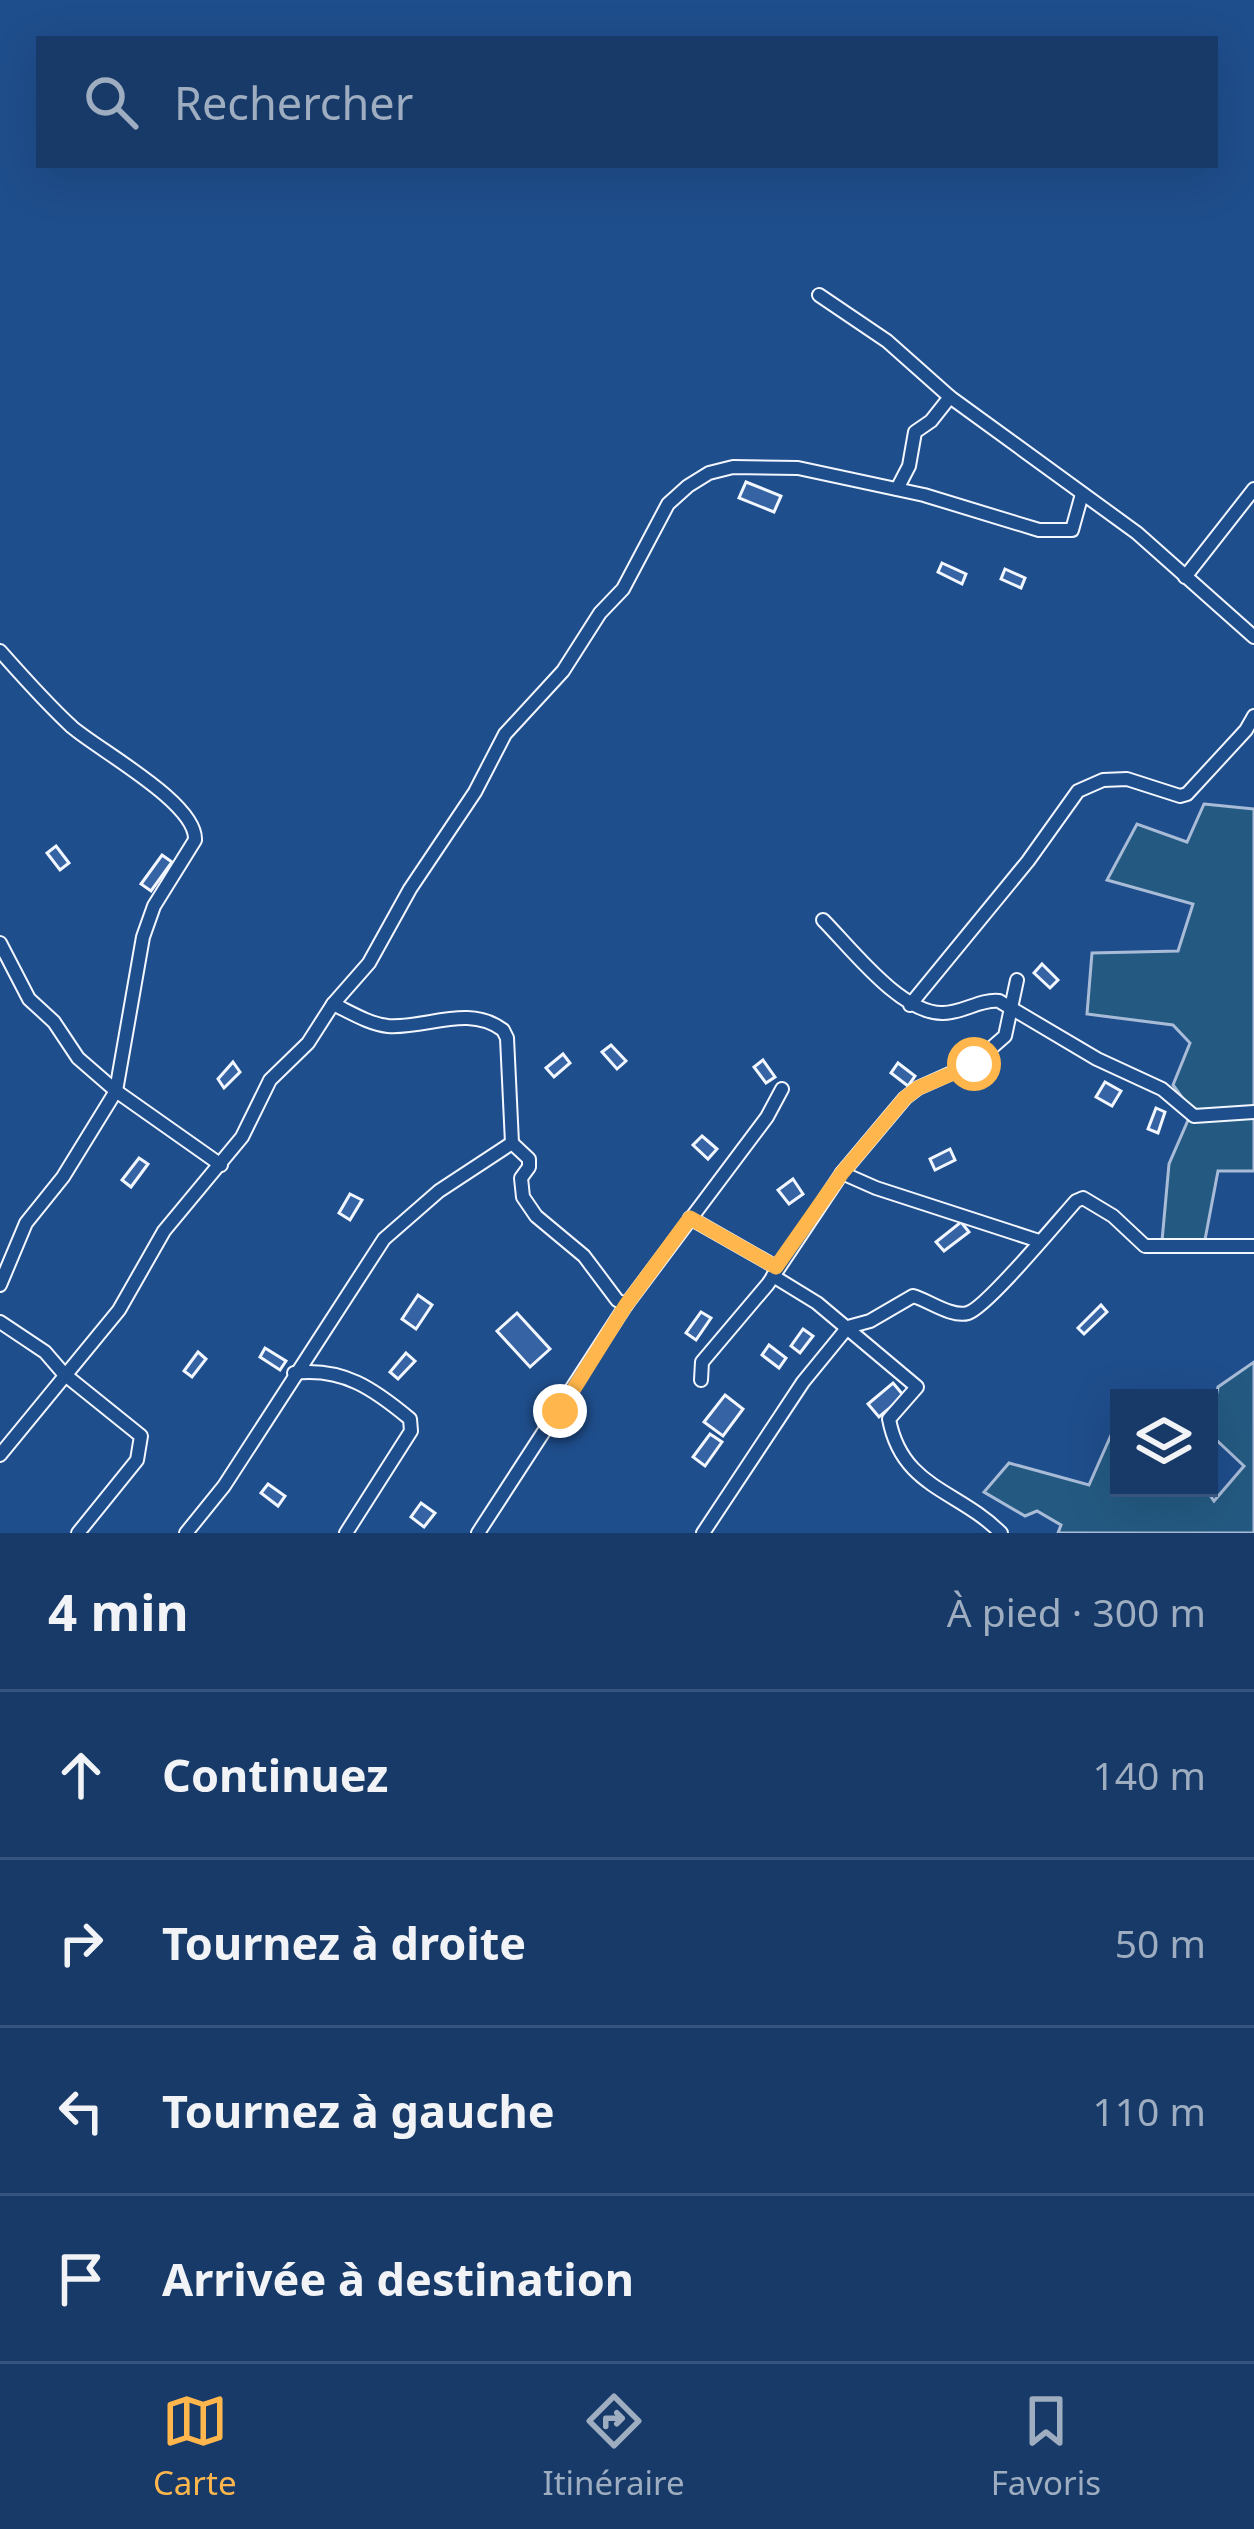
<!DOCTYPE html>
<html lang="fr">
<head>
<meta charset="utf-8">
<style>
	body { margin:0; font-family:"Noto Sans",sans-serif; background:#20416f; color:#f1f3f6 }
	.controls { position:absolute; right:36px; bottom:36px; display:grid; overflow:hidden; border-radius:0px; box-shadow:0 12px 48px #0002 }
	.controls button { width:108px; height:108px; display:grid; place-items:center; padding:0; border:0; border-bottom:3px solid #36547d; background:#173a69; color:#f1f3f6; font:60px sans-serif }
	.stop { position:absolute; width:36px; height:36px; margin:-27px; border:9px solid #ffb74d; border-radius:50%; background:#fff }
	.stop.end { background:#ffb74d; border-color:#fff; box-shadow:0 3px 12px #0008 }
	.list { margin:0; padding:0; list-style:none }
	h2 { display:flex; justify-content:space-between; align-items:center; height:156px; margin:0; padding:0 48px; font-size:51px }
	h2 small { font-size:39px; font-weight:400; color:#9eadc0 }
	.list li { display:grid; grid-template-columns:78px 1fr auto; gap:36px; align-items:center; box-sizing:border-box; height:168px; padding:0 48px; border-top:3px solid #36547d }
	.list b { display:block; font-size:45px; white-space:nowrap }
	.list em { font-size:39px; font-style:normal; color:#9eadc0 }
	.icon { flex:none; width:66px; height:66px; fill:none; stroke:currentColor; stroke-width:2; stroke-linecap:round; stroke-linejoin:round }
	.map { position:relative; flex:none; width:1254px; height:1533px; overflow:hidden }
	.search { position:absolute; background:#173a69; box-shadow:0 12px 48px #0002; left:36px; right:36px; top:36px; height:132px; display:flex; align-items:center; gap:30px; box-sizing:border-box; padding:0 42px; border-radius:0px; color:#9eadc0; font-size:45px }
	.sheet { height:828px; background:#173a69 }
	nav { display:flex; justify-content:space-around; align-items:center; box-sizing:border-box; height:168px; border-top:3px solid #36547d; background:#173a69; font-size:33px; color:#9eadc0 }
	nav a { display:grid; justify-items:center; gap:6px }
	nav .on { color:#ffb74d }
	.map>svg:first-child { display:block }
</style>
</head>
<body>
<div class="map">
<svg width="1254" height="1533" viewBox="0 0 1254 1533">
	<rect width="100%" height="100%" fill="#1f4e8c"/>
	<g fill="#245a82" stroke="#a8bbd7" stroke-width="3">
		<polygon points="1204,804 1254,809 1254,1171 1218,1171 1204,1245 1162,1241 1169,1164 1192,1111 1173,1085 1190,1043 1173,1025 1087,1014 1092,953 1178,951 1193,904 1107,880 1137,824 1187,842"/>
		<polygon points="1254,1362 1254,1533 1058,1533 1061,1525 1037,1511 1025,1516 984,1492 1009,1463 1089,1485 1119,1417 1119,1488 1205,1488 1214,1501 1244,1466 1209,1433 1218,1387"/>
	</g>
	<g fill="#3563a3" stroke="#f2f6ff" stroke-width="3">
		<polygon points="746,482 781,496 774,512 739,498"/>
		<polygon points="942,563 966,574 962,584 938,572"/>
		<polygon points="1005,569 1025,578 1021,588 1001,579"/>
		<polygon points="56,846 69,863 60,870 47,853"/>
		<polygon points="162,855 172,862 151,891 141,884"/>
		<polygon points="1042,964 1058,980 1050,988 1034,973"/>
		<polygon points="611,1045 626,1061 617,1069 602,1052"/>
		<polygon points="563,1054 570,1063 554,1077 546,1068"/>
		<polygon points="763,1060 775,1077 766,1083 754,1067"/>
		<polygon points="233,1062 240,1072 224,1088 218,1079"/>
		<polygon points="898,1063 915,1076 908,1086 891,1073"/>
		<polygon points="1105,1082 1121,1091 1112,1106 1096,1097"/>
		<polygon points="1156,1108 1165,1112 1158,1133 1148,1129"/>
		<polygon points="702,1136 717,1149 708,1159 693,1145"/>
		<polygon points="950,1149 955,1160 935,1170 930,1159"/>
		<polygon points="139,1158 148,1164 131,1187 122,1180"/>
		<polygon points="793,1179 803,1194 789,1204 778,1190"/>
		<polygon points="350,1194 362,1200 350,1220 339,1213"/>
		<polygon points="961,1222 969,1232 944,1251 936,1242"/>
		<polygon points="418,1295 432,1305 416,1329 402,1319"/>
		<polygon points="1101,1305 1107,1312 1084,1334 1078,1328"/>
		<polygon points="701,1312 711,1318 696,1340 686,1333"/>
		<polygon points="517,1313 550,1349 530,1367 497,1331"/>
		<polygon points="803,1329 813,1336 800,1353 791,1346"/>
		<polygon points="769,1345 786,1358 779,1368 762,1355"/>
		<polygon points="265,1348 286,1361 280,1370 260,1357"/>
		<polygon points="198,1352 206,1359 192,1377 184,1371"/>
		<polygon points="406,1353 415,1361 398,1379 390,1372"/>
		<polygon points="893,1383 904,1396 879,1417 868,1404"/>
		<polygon points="725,1395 743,1409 723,1436 704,1422"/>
		<polygon points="710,1434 722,1442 705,1466 693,1457"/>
		<polygon points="268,1484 285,1496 278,1506 261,1493"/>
		<polygon points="421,1503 435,1513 424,1527 411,1517"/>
	</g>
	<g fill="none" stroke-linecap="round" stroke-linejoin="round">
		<g stroke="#f2f6ff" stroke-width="16">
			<g id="minor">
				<polyline points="819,295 887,341 950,397 1137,533 1254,637"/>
				<polyline points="897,489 909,466 915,432 931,421 950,397"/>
				<polyline points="1185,577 1254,489"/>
				<path d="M0,651C23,677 47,704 72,727C100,751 197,803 195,840L154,906L143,937L116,1091L63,1177L26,1223L0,1285"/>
				<path d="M823,920C851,948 901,1014 943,1013C963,1013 980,999 999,1001L1097,1059L1162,1089L1194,1116L1254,1112"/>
				<polyline points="0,943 29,999 54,1022 78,1058 116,1091 221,1165"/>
				<path d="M333,1004C350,1012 369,1024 388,1026C426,1029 468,1004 503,1030L507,1038L512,1143L529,1159V1167L521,1178L523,1197L536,1216L584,1256L617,1300L626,1305"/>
				<polyline points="910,1005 1028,861 1078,791 1103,780 1127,779 1180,796 1187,794 1246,730 1254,716"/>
				<polyline points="842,1173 876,1188 1039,1241"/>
				<polyline points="690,1218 776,1267"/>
				<path d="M773,1276L817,1303L917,1387L889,1419C902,1488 957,1489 1001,1533"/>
				<polyline points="0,1322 45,1352 64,1374 141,1436 137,1460 78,1533"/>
				<path d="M294,1373C343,1367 374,1389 410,1419L411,1431L346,1533"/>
				<polyline points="701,1380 702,1362 768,1284 842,1173 905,1098 918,1088 974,1063 1005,1036 1017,980"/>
				<polyline points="0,1455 119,1310 164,1231 242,1137 270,1080 308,1043 333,1004 369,963 410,889 475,792 505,734 563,671 600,613 623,589 668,504 688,486 709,473 733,467 798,468 924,495 1039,530 1072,530 1082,494"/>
				<polyline points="186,1533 224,1486 384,1239 439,1191 512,1143"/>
				<polyline points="478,1533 626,1305 767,1117 782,1089"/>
				<path d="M703,1533L803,1382L848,1327L870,1321L913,1296C928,1300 952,1318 968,1313C987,1307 1058,1221 1076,1201L1083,1198L1113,1216L1145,1246H1254"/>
			</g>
		</g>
		<use href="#minor" stroke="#1f4e8c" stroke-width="12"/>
	</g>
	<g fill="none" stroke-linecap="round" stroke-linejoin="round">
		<polyline stroke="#ffb74d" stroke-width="15" points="560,1411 626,1305 690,1218 776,1267 842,1173 905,1098 918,1088 974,1064"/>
	</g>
</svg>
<div class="controls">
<button><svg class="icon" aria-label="layers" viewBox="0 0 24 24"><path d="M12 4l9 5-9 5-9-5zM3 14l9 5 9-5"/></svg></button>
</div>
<div class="stop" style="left:974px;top:1064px"></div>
<div class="stop end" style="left:560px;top:1411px"></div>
<div class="search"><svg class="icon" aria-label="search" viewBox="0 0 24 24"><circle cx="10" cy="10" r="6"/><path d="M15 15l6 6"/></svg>Rechercher</div>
</div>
<section class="sheet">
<h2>4 min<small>À pied · 300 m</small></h2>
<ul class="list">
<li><svg class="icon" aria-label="ahead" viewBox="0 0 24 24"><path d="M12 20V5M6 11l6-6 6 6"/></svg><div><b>Continuez</b></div><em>140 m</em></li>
<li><svg class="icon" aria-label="right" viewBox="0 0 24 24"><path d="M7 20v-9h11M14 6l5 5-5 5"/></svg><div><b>Tournez à droite</b></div><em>50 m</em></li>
<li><svg class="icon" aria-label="left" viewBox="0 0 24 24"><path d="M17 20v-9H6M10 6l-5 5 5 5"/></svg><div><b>Tournez à gauche</b></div><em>110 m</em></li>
<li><svg class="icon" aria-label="arrive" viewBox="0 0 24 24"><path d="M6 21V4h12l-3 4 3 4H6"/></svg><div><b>Arrivée à destination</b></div></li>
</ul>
</section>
<nav>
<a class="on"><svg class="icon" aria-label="map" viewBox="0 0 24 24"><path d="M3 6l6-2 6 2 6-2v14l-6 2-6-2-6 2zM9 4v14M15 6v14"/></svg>Carte</a>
<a><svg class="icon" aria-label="directions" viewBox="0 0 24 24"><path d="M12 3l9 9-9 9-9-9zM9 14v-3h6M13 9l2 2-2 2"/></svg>Itinéraire</a>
<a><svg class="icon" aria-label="saved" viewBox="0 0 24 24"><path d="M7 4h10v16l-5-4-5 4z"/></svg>Favoris</a>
</nav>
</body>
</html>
